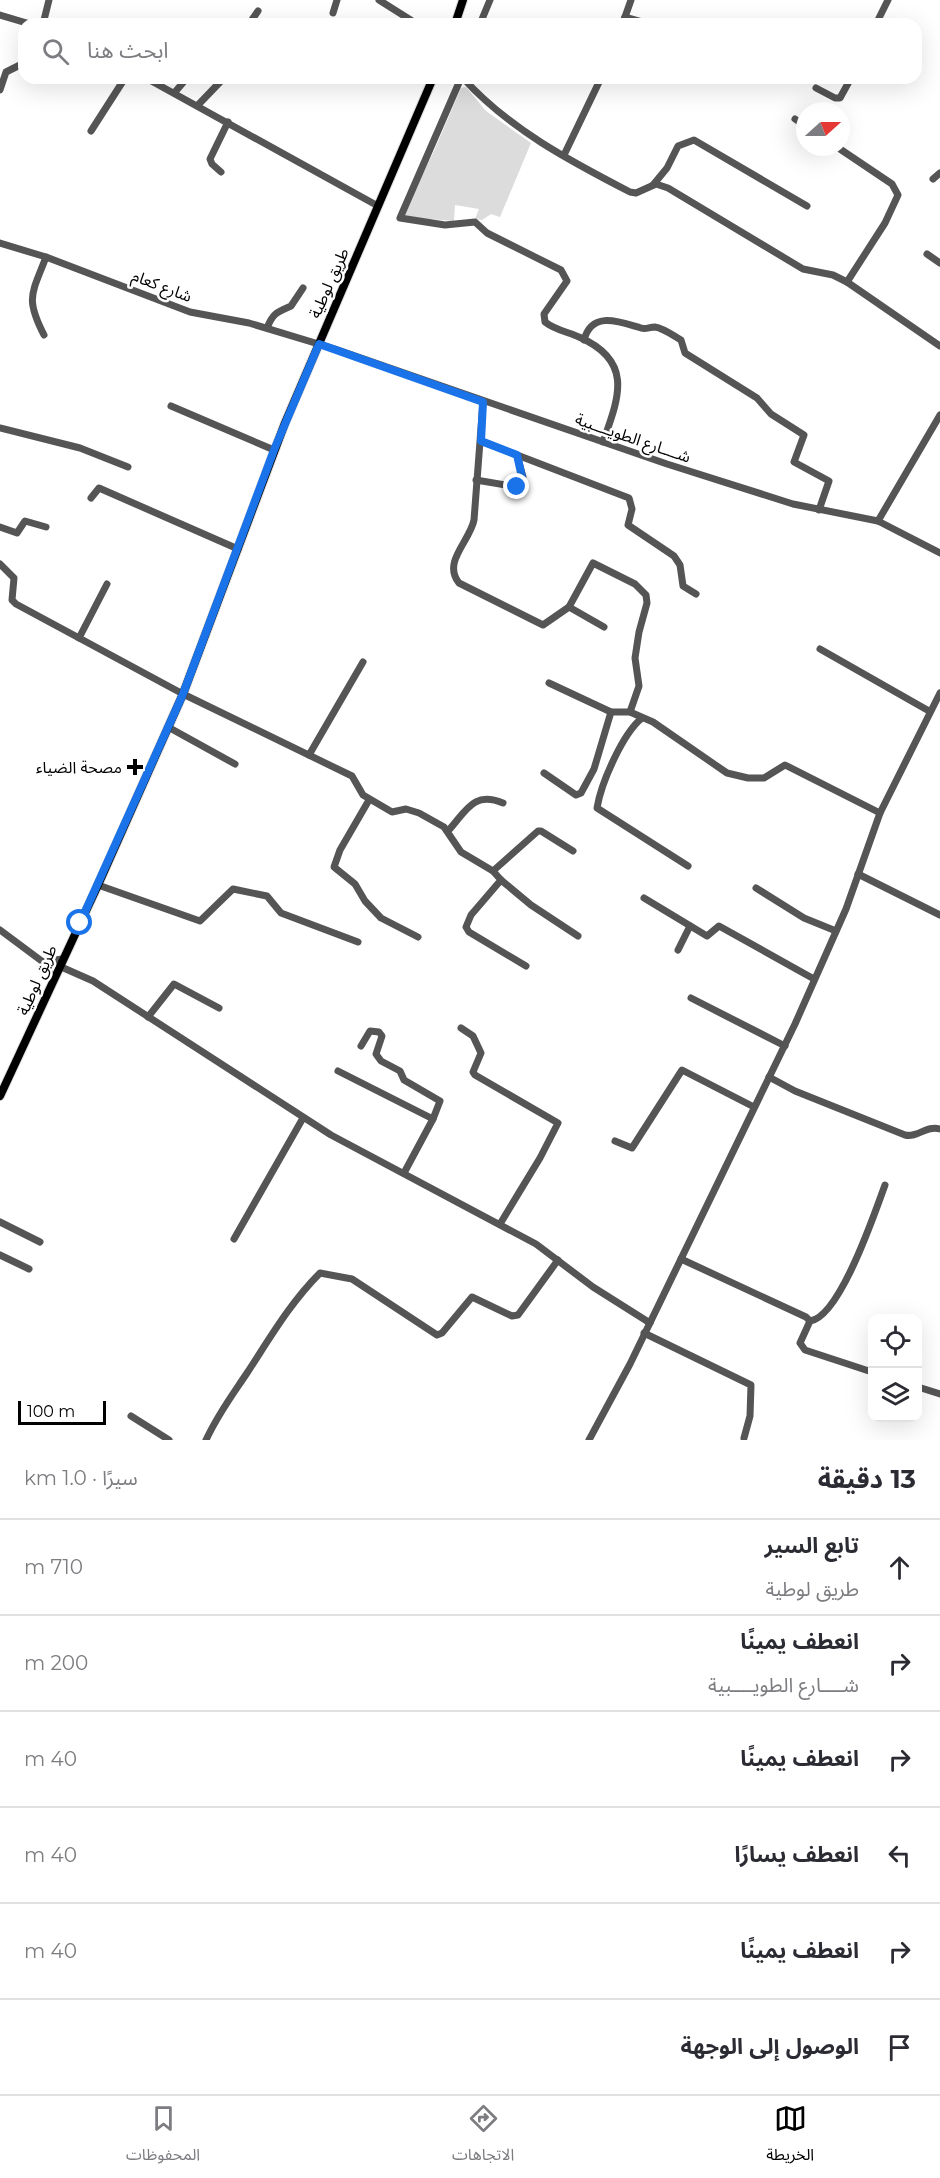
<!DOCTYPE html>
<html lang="ar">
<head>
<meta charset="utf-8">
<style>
	body { margin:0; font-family:Montserrat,"Noto Sans Arabic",sans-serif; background:#f2f2f3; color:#2b2b33; direction:rtl }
	.controls { position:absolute; right:18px; bottom:18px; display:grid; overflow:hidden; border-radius:12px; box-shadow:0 6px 24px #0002 }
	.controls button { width:54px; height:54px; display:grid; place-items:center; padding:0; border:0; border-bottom:2px solid #e1e1e2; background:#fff; color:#2b2b33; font:30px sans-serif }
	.compass { position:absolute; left:796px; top:102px; width:54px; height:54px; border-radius:50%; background:#fff; box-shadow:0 6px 24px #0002; rotate:69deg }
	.scale { position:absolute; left:18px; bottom:15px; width:88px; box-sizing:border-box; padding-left:6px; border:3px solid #000; border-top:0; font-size:16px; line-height:21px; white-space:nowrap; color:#000; -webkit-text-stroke:4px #fff; paint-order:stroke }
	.stop { position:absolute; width:18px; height:18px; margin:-14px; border:4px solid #1a73e8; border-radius:50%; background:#fff }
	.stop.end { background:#1a73e8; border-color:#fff; box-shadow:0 2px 6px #0008 }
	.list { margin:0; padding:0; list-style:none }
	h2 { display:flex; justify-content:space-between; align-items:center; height:78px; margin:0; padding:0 24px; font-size:26px }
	h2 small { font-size:20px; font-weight:400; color:#7c7c81 }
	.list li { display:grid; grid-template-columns:39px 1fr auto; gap:18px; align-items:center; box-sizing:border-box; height:96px; padding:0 24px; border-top:2px solid #e1e1e2 }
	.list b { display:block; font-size:22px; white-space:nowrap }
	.list p { margin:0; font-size:20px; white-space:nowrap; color:#7c7c81 }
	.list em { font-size:20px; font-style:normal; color:#7c7c81 }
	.icon { flex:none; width:33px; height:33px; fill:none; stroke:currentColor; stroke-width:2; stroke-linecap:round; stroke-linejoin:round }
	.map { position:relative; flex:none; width:940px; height:1440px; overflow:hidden; direction:ltr }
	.search { position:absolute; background:#fff; box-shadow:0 6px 24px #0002; left:18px; right:18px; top:18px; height:66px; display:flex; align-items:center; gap:15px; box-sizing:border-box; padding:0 21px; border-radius:18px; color:#7c7c81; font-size:22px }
	.sheet { height:654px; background:#fff }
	nav { display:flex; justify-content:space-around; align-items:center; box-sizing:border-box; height:84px; border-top:2px solid #e1e1e2; background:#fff; font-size:16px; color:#7c7c81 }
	nav a { display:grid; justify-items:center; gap:3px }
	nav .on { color:#000 }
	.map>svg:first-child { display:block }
</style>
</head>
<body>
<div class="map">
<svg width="940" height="1440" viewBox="0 0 940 1440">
	<rect width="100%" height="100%" fill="#fff"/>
	<polygon fill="#dcdcdc" points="466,87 486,111 531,143 500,217 491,214 482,220 475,219 479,209 455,205 454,221 401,217 434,151 461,88"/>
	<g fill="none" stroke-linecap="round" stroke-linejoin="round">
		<g stroke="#dbdbdb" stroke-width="10">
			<g id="major">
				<polyline points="455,24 463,0"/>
				<polyline points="0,1096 98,885 183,694 285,423 433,78"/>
			</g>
		</g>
		<g stroke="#555" stroke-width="7">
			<polyline points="379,0 417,24"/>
			<polyline points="333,13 337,0"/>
			<polyline points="0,15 30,24"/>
			<polyline points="625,17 631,0"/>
			<polyline points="43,24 49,0"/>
			<polyline points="249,24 258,11"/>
			<polyline points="480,24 490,0"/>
			<polyline points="622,24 625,17 650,24"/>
			<polyline points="876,24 888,0"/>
			<polyline points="146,78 378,206"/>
			<path d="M461,78L400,218L445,225L475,222L487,233L561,270L567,281L544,314L545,322C555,330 568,332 579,337C634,361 619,397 603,442"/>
			<path d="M463,78C509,129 570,161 630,192L636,193L656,184L668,188L803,269L833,275L847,282L940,346"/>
			<polyline points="816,88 835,98 840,98 851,78"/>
			<polyline points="0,90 6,72 24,63"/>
			<polyline points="175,92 187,78"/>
			<polyline points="198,105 222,80"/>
			<polyline points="795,119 805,126"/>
			<polyline points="91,131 125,78"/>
			<polyline points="837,147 892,184 898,195 885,223 847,282"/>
			<polyline points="564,155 601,78"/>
			<polyline points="221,172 212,164 210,159 228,122"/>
			<polyline points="933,179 940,173"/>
			<polyline points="653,185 667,168 678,146 694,140 807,206"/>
			<polyline points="0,243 46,257 190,312 249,323 335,349 667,464 793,504 878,521 940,553"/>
			<polyline points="927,254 940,263"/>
			<path d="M267,328C273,313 277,312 291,306L303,288"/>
			<path d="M44,335C25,298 32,294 46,257"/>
			<path d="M584,340C592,310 620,322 641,328C646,330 649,327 655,327C663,328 674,336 681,340L685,353L757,398L771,414L804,435L794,462L829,481L819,510"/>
			<path d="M483,402L474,520C470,541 442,562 459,583L543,625L569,607L604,627"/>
			<polyline points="171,406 274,450"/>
			<polyline points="0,428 80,448 128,467"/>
			<polyline points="481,441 629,498 632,509 628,525 674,556 680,565 683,586 696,594"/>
			<polyline points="476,480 517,487 523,477 517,455"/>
			<polyline points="91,498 99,488 238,549"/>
			<polyline points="878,521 940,415"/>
			<polyline points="0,527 17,533 25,521 46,527"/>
			<polyline points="0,564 14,578 12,600 16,604 183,694 352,776 363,795 392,812 406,809 419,813 444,827 461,852 493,871 538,831 541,831 573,851"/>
			<polyline points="569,607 593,563 635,584 646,595 647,603 639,632 635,658 639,686 630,712"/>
			<polyline points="79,638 107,584"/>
			<polyline points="820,649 929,711"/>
			<polyline points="549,683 611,712 630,712 653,722 727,773 748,778 764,778 785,765 880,813"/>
			<path d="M642,718C623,733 601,783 597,808L688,866"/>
			<polyline points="168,727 235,764"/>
			<polyline points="309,755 363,662"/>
			<polyline points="544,773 576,795 581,793 594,769 611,712"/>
			<polyline points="369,800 340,850 334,867 355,884 365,901 381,918 418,937"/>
			<path d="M448,831C467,810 473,791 503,803"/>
			<polyline points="493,871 501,880 471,915 466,927 469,932 526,966"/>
			<polyline points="858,874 940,915"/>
			<polyline points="501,880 531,905 578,936"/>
			<polyline points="98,885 200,921 233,889 267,896 281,913 358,942"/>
			<polyline points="756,888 804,918 836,931"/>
			<polyline points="644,898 707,936 719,926 814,979"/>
			<polyline points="0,930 43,962 54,979"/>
			<polyline points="678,950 690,926"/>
			<polyline points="43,962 62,959"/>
			<polyline points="59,966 93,981 331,1135 536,1244 593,1287 650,1323"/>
			<polyline points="691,998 785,1046"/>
			<polyline points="148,1017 174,984 219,1008"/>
			<polyline points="461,1028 473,1036 481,1053 473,1072 475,1075 558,1123 540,1158 500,1224"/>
			<polyline points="361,1046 370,1031 379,1032 382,1036 376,1054 381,1061 400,1071 404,1080 440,1101 433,1119"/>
			<polyline points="338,1071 433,1119 404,1173"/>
			<path d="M769,1077L795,1091L905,1135C918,1138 926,1125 940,1129"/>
			<polyline points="615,1141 632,1148 682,1070 754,1107"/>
			<polyline points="0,1222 40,1242"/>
			<polyline points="234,1239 303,1118"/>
			<polyline points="0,1255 29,1269"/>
			<polyline points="681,1259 806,1317 810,1321 800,1343 805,1350 872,1372"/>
			<path d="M810,1321C840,1317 875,1212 885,1185"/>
			<polyline points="644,1333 751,1385 750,1416 744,1438"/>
			<polyline points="918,1387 940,1394"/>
			<polyline points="131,1416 169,1440"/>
			<path d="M206,1440C218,1414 231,1397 247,1373C270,1338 290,1303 320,1273L352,1279L437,1335L442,1333L472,1297L512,1316L518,1315L558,1260"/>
			<polyline points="589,1440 630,1364 795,1024 846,909 880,813 940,693"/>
		</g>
		<use href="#major" stroke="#000" stroke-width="8"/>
	</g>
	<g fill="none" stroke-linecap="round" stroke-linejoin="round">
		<polyline stroke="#1a73e8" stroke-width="8" points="80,923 183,694 274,450 319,344 483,402 481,441 517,455 522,477 517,487"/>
	</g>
	<path fill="#000" stroke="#fff" stroke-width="2" d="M132 758h6v6h6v6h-6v6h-6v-6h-6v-6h6z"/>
	<g text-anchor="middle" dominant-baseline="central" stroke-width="5" stroke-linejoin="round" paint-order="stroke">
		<g font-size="16" fill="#000" stroke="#fff">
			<text transform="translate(329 283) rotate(-66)">طريق لوطية</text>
			<text transform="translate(162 286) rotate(21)">شارع كعام</text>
			<text transform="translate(633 438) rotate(19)">شــــارع الطويــــبية</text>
			<text transform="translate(37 980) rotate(-66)">طريق لوطية</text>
		</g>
		<g font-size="16" fill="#000" stroke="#fff" text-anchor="end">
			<text x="122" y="767">مصحة الضياء</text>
		</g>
	</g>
</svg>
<div class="controls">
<button><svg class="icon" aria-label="locate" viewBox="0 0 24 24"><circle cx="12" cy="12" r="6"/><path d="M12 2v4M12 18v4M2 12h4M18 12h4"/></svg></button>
<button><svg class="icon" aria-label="layers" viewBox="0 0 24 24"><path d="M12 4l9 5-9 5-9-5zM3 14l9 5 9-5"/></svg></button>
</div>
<svg class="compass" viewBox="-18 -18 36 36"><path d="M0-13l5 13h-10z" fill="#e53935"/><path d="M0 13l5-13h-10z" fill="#7c7c81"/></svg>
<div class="scale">100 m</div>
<div class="stop" style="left:80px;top:923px"></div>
<div class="stop end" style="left:517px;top:487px"></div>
<div class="search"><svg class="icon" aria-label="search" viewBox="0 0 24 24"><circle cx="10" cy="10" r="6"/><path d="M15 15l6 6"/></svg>ابحث هنا</div>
</div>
<section class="sheet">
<h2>13 دقيقة<small>سيرًا · 1.0 km</small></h2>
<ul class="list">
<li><svg class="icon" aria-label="ahead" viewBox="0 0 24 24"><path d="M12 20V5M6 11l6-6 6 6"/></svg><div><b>تابع السير</b><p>طريق لوطية</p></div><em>710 m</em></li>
<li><svg class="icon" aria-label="right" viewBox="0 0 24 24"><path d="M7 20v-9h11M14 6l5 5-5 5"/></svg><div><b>انعطف يمينًا</b><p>شــــارع الطويــــبية</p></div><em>200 m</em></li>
<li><svg class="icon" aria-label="right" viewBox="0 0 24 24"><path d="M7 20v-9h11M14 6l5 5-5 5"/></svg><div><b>انعطف يمينًا</b></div><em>40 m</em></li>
<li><svg class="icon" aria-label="left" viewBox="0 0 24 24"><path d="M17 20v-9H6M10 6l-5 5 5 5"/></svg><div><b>انعطف يسارًا</b></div><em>40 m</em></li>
<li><svg class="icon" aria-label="right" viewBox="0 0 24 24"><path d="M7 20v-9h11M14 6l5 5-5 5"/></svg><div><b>انعطف يمينًا</b></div><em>40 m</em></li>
<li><svg class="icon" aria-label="arrive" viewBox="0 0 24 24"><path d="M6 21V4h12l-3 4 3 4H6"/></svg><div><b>الوصول إلى الوجهة</b></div></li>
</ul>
</section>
<nav>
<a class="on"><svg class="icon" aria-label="map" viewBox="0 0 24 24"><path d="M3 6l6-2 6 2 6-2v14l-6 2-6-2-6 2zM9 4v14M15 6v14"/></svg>الخريطة</a>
<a><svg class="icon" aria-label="directions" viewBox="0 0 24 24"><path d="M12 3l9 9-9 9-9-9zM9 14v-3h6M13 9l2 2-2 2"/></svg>الاتجاهات</a>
<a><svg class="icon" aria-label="saved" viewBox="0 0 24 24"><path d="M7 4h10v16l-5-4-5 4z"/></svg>المحفوظات</a>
</nav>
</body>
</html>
